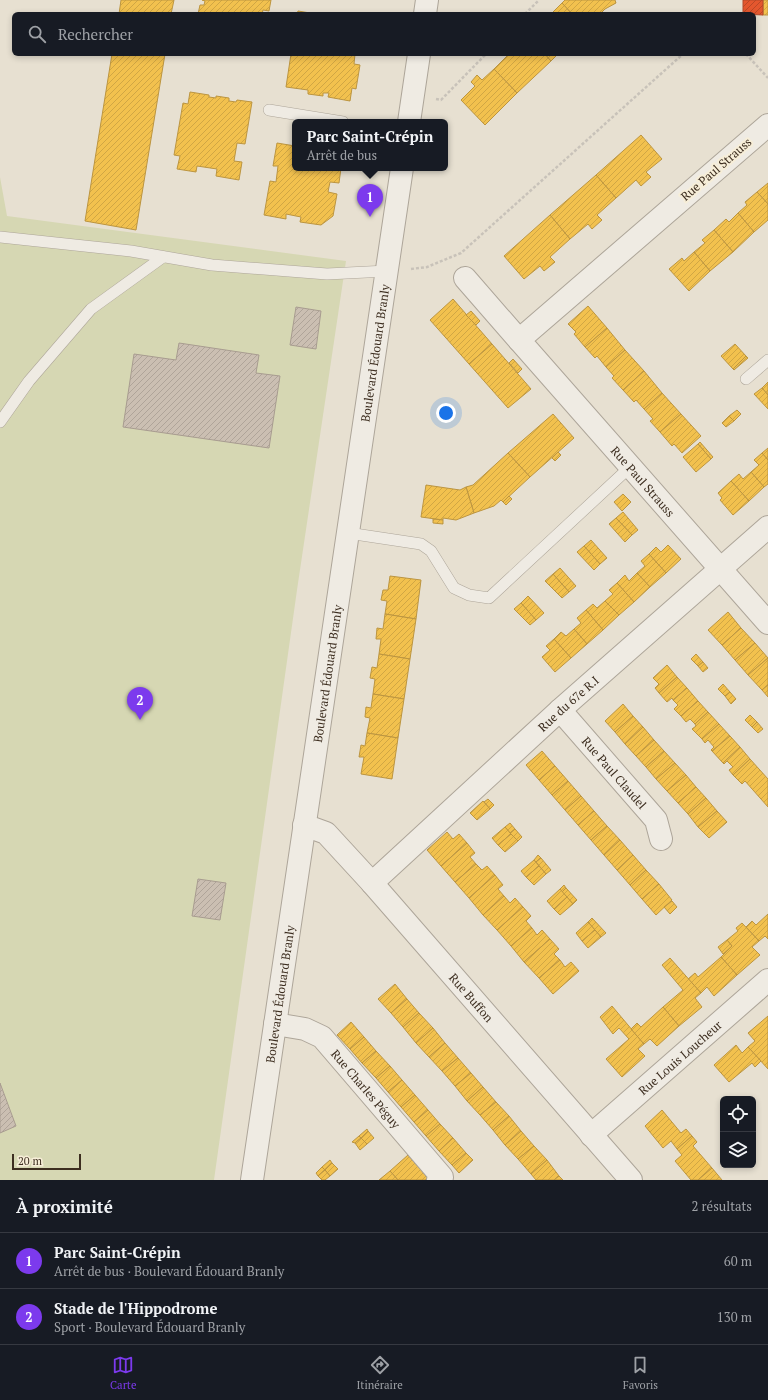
<!DOCTYPE html>
<html lang="fr">
<head>
<meta charset="utf-8">
<style>
	body { margin:0; font-family:"PT Serif",serif; background:#242831; color:#f1f3f6 }
	.controls { position:absolute; right:12px; bottom:12px; display:grid; overflow:hidden; border-radius:6px; box-shadow:0 2px 6px #0003 }
	.controls button { width:36px; height:36px; display:grid; place-items:center; padding:0; border:0; border-bottom:1px solid #363941; background:#171b24; color:#f1f3f6; font:20px sans-serif }
	.scale { position:absolute; left:12px; bottom:10px; width:69px; box-sizing:border-box; padding-left:4px; border:2px solid #3d2e20; border-top:0; font-size:11px; line-height:14px; white-space:nowrap; color:#3d2e20; -webkit-text-stroke:3px #f7eed8; paint-order:stroke }
	.you { position:absolute; left:446px; top:413px; width:14px; height:14px; margin:-10px; border:3px solid #fff; border-radius:50%; background:#1a73e8; box-shadow:0 0 0 6px #1a73e833 }
	.badge { display:grid; place-items:center; width:26px; height:26px; border-radius:50%; background:#7c3aed; color:#fff; font-size:13px; font-weight:700 }
	.pin { position:absolute; translate:-50% -33px; filter:drop-shadow(0 1px 2px #0008) }
	.pin::after { content:''; position:absolute; top:21px; width:14px; height:12px; background:inherit; clip-path:polygon(0 0,100% 0,50% 100%) }
	.popup { position:absolute; left:292px; top:119px; width:156px; height:52px; box-sizing:border-box; display:grid; place-content:center; border-radius:6px; background:#171b24; filter:drop-shadow(0 1px 3px #0005); font-size:13px; white-space:nowrap; color:#9ea1a6 }
	.popup b { font-size:15px; color:#f1f3f6 }
	.popup::after { content:''; position:absolute; left:50%; top:100%; margin-left:-8px; border:8px solid transparent; border-top-color:#171b24 }
	.list { margin:0; padding:0; list-style:none }
	h2 { display:flex; justify-content:space-between; align-items:center; height:52px; margin:0; padding:0 16px; font-size:17px }
	h2 small { font-size:13px; font-weight:400; color:#9ea1a6 }
	.list li { display:grid; grid-template-columns:26px 1fr auto; gap:12px; align-items:center; box-sizing:border-box; height:56px; padding:0 16px; border-top:1px solid #363941 }
	.list b { display:block; font-size:15px; white-space:nowrap }
	.list p { margin:0; font-size:13px; white-space:nowrap; color:#9ea1a6 }
	.list em { font-size:13px; font-style:normal; color:#9ea1a6 }
	.icon { flex:none; width:22px; height:22px; fill:none; stroke:currentColor; stroke-width:2; stroke-linecap:round; stroke-linejoin:round }
	.map { position:relative; flex:none; width:768px; height:1180px; overflow:hidden }
	.search { position:absolute; background:#171b24; box-shadow:0 2px 6px #0003; left:12px; right:12px; top:12px; height:44px; display:flex; align-items:center; gap:10px; box-sizing:border-box; padding:0 14px; border-radius:6px; color:#9ea1a6; font-size:15px }
	.sheet { height:164px; background:#171b24 }
	nav { display:flex; justify-content:space-around; align-items:center; box-sizing:border-box; height:56px; border-top:1px solid #363941; background:#171b24; font-size:11px; color:#9ea1a6 }
	nav a { display:grid; justify-items:center; gap:2px }
	nav .on { color:#7c3aed }
	.map>svg:first-child { display:block }
</style>
</head>
<body>
<div class="map">
<svg width="768" height="1180" viewBox="0 0 768 1180">
	<defs>
		<pattern id="homes-hatch" width="6" height="6" patternUnits="userSpaceOnUse"><rect width="6" height="6" fill="#f2c14e"/><path d="M-1 1l2-2M0 6l6-6M5 7l2-2" fill="none" stroke="#d0a644"/></pattern>
		<pattern id="shops-hatch" width="6" height="6" patternUnits="userSpaceOnUse"><rect width="6" height="6" fill="#e4572e"/><path d="M-1 1l2-2M0 6l6-6M5 7l2-2" fill="none" stroke="#ba4827"/></pattern>
		<pattern id="building-hatch" width="6" height="6" patternUnits="userSpaceOnUse"><rect width="6" height="6" fill="#cbbfb2"/><path d="M-1 1l2-2M0 6l6-6M5 7l2-2" fill="none" stroke="#afa499"/></pattern>
	</defs>
	<rect width="100%" height="100%" fill="#e7e0d1"/>
	<polygon fill="#d6d7b3" points="0,177 7,216 346,261 297,590 214,1180 0,1180"/>
	<g fill="url(#homes-hatch)" stroke="#bc9540">
		<polygon points="121,0 174,0 171,14 119,14"/>
		<polygon points="202,0 271,0 269,11 263,10 262,14 198,14 200,5 204,5 205,1"/>
		<polygon points="565,0 615,0 616,3 605,9 600,14 572,14 562,3"/>
		<rect x="763" y="0" width="5" height="15"/>
		<polygon points="562,3 572,14 551,14"/>
		<polygon points="298,11 316,14 297,14"/>
		<polygon points="112,54 165,54 136,230 85,221"/>
		<polygon points="291,54 355,54 354,64 360,65 356,89 352,88 350,101 328,97 329,93 323,93 323,96 308,94 308,90 286,87"/>
		<polygon points="507,54 545,54 551,61 517,93 494,69 508,55"/>
		<polygon points="545,54 558,54 551,61"/>
		<polygon points="494,69 517,93 485,125 461,100 475,86 471,82 477,75 482,80"/>
		<polygon points="190,92 209,95 209,97 216,98 216,96 229,98 229,101 236,102 237,100 252,102 245,144 237,143 234,161 242,162 239,180 216,176 217,169 197,166 196,172 177,169 180,156 174,155 183,103 188,104"/>
		<polygon points="641,135 662,159 646,172 651,177 641,186 636,180 616,198 596,175"/>
		<polygon points="277,143 295,146 295,168 341,168 339,183 330,182 328,192 337,194 333,216 321,225 300,222 301,217 286,214 286,219 264,215 270,181 276,182 278,166 273,166"/>
		<polygon points="596,175 616,198 597,215 602,220 592,229 588,224 570,239 550,215"/>
		<polygon points="768,183 768,204 757,192"/>
		<polygon points="757,192 768,204 768,220 754,232 738,213 747,205 745,202"/>
		<polygon points="738,213 754,232 733,252 714,230 726,219 729,222"/>
		<polygon points="550,215 570,239 550,257 555,262 544,271 540,266 524,279 504,256"/>
		<polygon points="714,230 733,252 710,271 694,252 705,243 702,240"/>
		<polygon points="694,252 710,271 689,291 669,269 682,258 684,261"/>
		<polygon points="453,299 492,344 469,364 430,320"/>
		<polygon points="588,306 607,328 585,347 574,334 576,332 568,324"/>
		<polygon points="471,311 480,321 476,325 466,315"/>
		<polygon points="607,328 625,350 606,367 597,356 595,358 585,347"/>
		<polygon points="492,344 531,389 508,408 469,364"/>
		<polygon points="735,344 746,356 733,369 721,356"/>
		<polygon points="625,350 644,371 623,390 612,378 614,376 606,367"/>
		<polygon points="746,356 748,358 734,370 733,369"/>
		<polygon points="513,359 522,369 518,373 509,363"/>
		<polygon points="644,371 662,393 644,409 636,400 634,402 623,390"/>
		<polygon points="768,382 768,395 762,388"/>
		<polygon points="762,388 768,395 768,409 754,394"/>
		<polygon points="662,393 681,414 660,432 650,421 653,419 644,409"/>
		<polygon points="737,410 741,414 734,421 729,416"/>
		<polygon points="553,414 574,438 530,477 508,453"/>
		<polygon points="681,414 701,436 682,453 674,444 672,446 660,432"/>
		<polygon points="729,416 734,421 726,427 722,423"/>
		<polygon points="700,442 713,457 711,459 698,444"/>
		<polygon points="698,444 711,459 696,472 683,457"/>
		<polygon points="768,448 768,460 762,453"/>
		<polygon points="558,452 561,455 555,461 552,458"/>
		<polygon points="508,453 530,477 503,502 501,500 494,506 474,513 466,487 473,485"/>
		<polygon points="762,453 768,460 768,484 764,487 751,472 759,465 754,460"/>
		<polygon points="751,472 764,487 749,501 731,481 739,474 743,479"/>
		<polygon points="731,481 749,501 733,515 720,500 722,498 718,493"/>
		<polygon points="426,485 460,490 466,487 474,513 456,520 443,518 443,520 421,517"/>
		<polygon points="623,494 631,502 622,511 614,502"/>
		<polygon points="509,496 512,499 506,505 503,502"/>
		<polygon points="623,512 638,530 632,535 616,518"/>
		<polygon points="616,518 632,535 625,542 609,524"/>
		<polygon points="433,519 443,520 443,524 433,523"/>
		<polygon points="591,540 607,558 600,564 584,546"/>
		<polygon points="668,545 681,559 666,573 649,554 656,547 661,552"/>
		<polygon points="584,546 600,564 594,570 577,552"/>
		<polygon points="649,554 666,573 650,587 637,573 645,566 641,561"/>
		<polygon points="560,568 576,586 569,592 553,574"/>
		<polygon points="637,573 650,587 634,602 617,583 625,575 629,581"/>
		<polygon points="553,574 569,592 562,598 545,581"/>
		<polygon points="390,576 421,580 416,619 385,614 387,601 381,600 383,590 388,590"/>
		<polygon points="617,583 634,602 619,615 605,601 613,594 609,590"/>
		<polygon points="528,596 544,613 536,620 521,603"/>
		<polygon points="605,601 619,615 603,630 586,610 593,604 597,608"/>
		<polygon points="521,603 536,620 530,625 514,609"/>
		<polygon points="586,610 603,630 587,644 574,629 581,623 577,618"/>
		<polygon points="728,612 741,628 722,645 708,630"/>
		<polygon points="385,614 416,619 410,659 379,654 381,639 376,639 377,628 383,629"/>
		<polygon points="741,628 755,643 735,660 722,645"/>
		<polygon points="574,629 587,644 571,658 554,639 561,632 566,636"/>
		<polygon points="554,639 571,658 555,672 542,657 550,650 546,646"/>
		<polygon points="755,643 768,658 748,675 735,660"/>
		<polygon points="379,654 410,659 404,699 373,694 375,679 370,678 372,667 377,668"/>
		<polygon points="696,654 703,662 698,666 691,659"/>
		<polygon points="768,658 768,685 762,690 748,675"/>
		<polygon points="703,662 708,668 703,672 698,666"/>
		<polygon points="667,665 677,677 659,693 655,688 659,684 653,678"/>
		<polygon points="677,677 687,688 673,700 672,698 667,702 659,693"/>
		<polygon points="723,684 730,692 725,696 718,689"/>
		<polygon points="768,685 768,697 762,690"/>
		<polygon points="687,688 698,701 681,716 674,709 678,705 673,700"/>
		<polygon points="730,692 736,699 731,704 725,696"/>
		<polygon points="373,694 404,699 398,738 367,733 370,718 365,717 366,707 371,708"/>
		<polygon points="698,701 708,712 695,724 690,719 686,722 681,716"/>
		<polygon points="623,704 633,716 615,732 605,721"/>
		<polygon points="708,712 719,724 702,739 692,729 696,726 695,724"/>
		<polygon points="750,715 757,722 752,727 745,720"/>
		<polygon points="633,716 643,727 625,744 615,732"/>
		<polygon points="757,722 763,729 758,733 752,727"/>
		<polygon points="719,724 730,736 712,751 711,750 714,747 708,740 705,743 702,739"/>
		<polygon points="643,727 654,740 636,756 625,744"/>
		<polygon points="367,733 398,738 392,779 361,774 364,757 359,757 361,745 365,746"/>
		<polygon points="730,736 740,747 723,763 712,751"/>
		<polygon points="654,740 664,751 646,767 636,756"/>
		<polygon points="740,747 750,759 733,775 729,770 733,767 727,761 724,764 723,763"/>
		<polygon points="542,751 555,766 539,780 526,765"/>
		<polygon points="664,751 675,763 656,779 646,767"/>
		<polygon points="750,759 768,779 768,807 745,781 742,784 733,775"/>
		<polygon points="675,763 686,775 667,791 656,779"/>
		<polygon points="555,766 568,781 552,795 539,780"/>
		<polygon points="686,775 696,787 678,803 667,791"/>
		<polygon points="568,781 581,796 565,810 552,795"/>
		<polygon points="696,787 706,798 688,814 678,803"/>
		<polygon points="581,796 594,811 578,825 565,810"/>
		<polygon points="706,798 717,811 698,827 688,814"/>
		<polygon points="488,799 494,805 490,809 484,802"/>
		<polygon points="483,801 490,809 477,820 470,813"/>
		<polygon points="594,811 607,826 591,840 578,825"/>
		<polygon points="717,811 727,822 709,838 698,827"/>
		<polygon points="510,823 515,829 510,833 505,827"/>
		<polygon points="607,826 620,840 604,855 591,840"/>
		<polygon points="505,827 511,834 498,845 492,838"/>
		<polygon points="515,829 522,837 518,841 510,833"/>
		<polygon points="447,832 453,839 459,834 467,843 441,866 427,850"/>
		<polygon points="511,834 518,841 505,852 498,845"/>
		<polygon points="620,840 633,855 617,870 604,855"/>
		<polygon points="467,843 475,853 470,857 476,864 455,882 441,866"/>
		<polygon points="538,855 541,858 536,862 534,860"/>
		<polygon points="633,855 646,870 630,885 617,870"/>
		<polygon points="541,858 551,870 546,874 536,862"/>
		<polygon points="534,860 539,866 526,877 521,871"/>
		<polygon points="476,864 482,870 487,866 495,875 469,898 455,882"/>
		<polygon points="539,866 546,874 534,885 526,877"/>
		<polygon points="646,870 659,884 642,899 630,885"/>
		<polygon points="495,875 503,885 498,889 504,896 483,915 469,898"/>
		<polygon points="659,884 672,900 656,915 642,899"/>
		<polygon points="564,885 566,888 562,892 560,889"/>
		<polygon points="566,888 577,900 573,904 562,892"/>
		<polygon points="560,889 567,897 554,909 547,901"/>
		<polygon points="504,896 510,903 515,898 523,907 497,930 483,915"/>
		<polygon points="567,897 573,904 560,915 554,909"/>
		<polygon points="672,901 677,907 670,914 664,907"/>
		<polygon points="523,907 531,916 526,921 532,928 511,946 497,930"/>
		<polygon points="768,914 768,939 765,936 759,941 746,927 752,921 756,925"/>
		<polygon points="592,918 606,933 601,937 588,922"/>
		<polygon points="588,922 595,930 582,941 576,933"/>
		<polygon points="742,923 759,941 752,947 760,955 737,975 721,957 732,946 727,940 738,931 736,928"/>
		<polygon points="532,928 537,935 542,930 550,939 524,962 511,946"/>
		<polygon points="595,930 601,937 588,948 582,941"/>
		<polygon points="550,939 559,949 554,954 560,960 539,978 524,962"/>
		<polygon points="727,940 732,946 723,954 718,947"/>
		<polygon points="721,957 737,975 714,996 707,987 701,993 688,979 695,973 698,977"/>
		<polygon points="670,958 701,993 695,998 702,1007 679,1026 663,1007 683,990 662,965"/>
		<polygon points="560,960 565,967 571,962 579,971 553,994 539,978"/>
		<polygon points="395,984 407,999 391,1013 378,999"/>
		<polygon points="407,999 419,1013 403,1027 391,1013"/>
		<polygon points="612,1006 644,1044 638,1049 645,1056 622,1077 606,1059 629,1039 619,1028 613,1034 600,1017"/>
		<polygon points="663,1007 679,1026 657,1046 650,1039 644,1044 631,1029 637,1023 641,1027"/>
		<polygon points="419,1013 433,1028 416,1043 403,1027"/>
		<polygon points="768,1016 768,1069 748,1047 755,1041 748,1033"/>
		<polygon points="351,1022 364,1037 350,1049 337,1035"/>
		<polygon points="433,1028 445,1043 429,1057 416,1043"/>
		<polygon points="364,1037 376,1051 362,1063 350,1049"/>
		<polygon points="445,1043 458,1058 442,1071 429,1057"/>
		<polygon points="736,1045 742,1053 748,1047 761,1061 755,1067 752,1063 729,1082 714,1065"/>
		<polygon points="376,1051 390,1066 376,1078 362,1063"/>
		<polygon points="458,1058 471,1073 455,1086 442,1071"/>
		<polygon points="390,1066 402,1080 388,1092 376,1078"/>
		<polygon points="471,1073 483,1087 467,1101 455,1086"/>
		<polygon points="402,1080 415,1095 401,1107 388,1092"/>
		<polygon points="483,1087 496,1102 480,1115 467,1101"/>
		<polygon points="415,1095 428,1110 414,1122 401,1107"/>
		<polygon points="496,1102 509,1116 493,1130 480,1115"/>
		<polygon points="428,1110 440,1124 426,1136 414,1122"/>
		<polygon points="662,1110 681,1133 686,1129 692,1136 677,1149 671,1141 663,1148 645,1126"/>
		<polygon points="509,1116 521,1131 505,1145 493,1130"/>
		<polygon points="440,1124 453,1138 439,1151 426,1136"/>
		<polygon points="367,1129 368,1131 361,1138 359,1136"/>
		<polygon points="368,1131 374,1138 367,1144 361,1138"/>
		<polygon points="521,1131 534,1146 518,1159 505,1145"/>
		<polygon points="359,1136 361,1138 355,1143 352,1142"/>
		<polygon points="692,1136 697,1142 693,1146 712,1168 698,1180 691,1180 675,1161 682,1155 677,1149"/>
		<polygon points="361,1138 367,1144 360,1150 355,1143"/>
		<polygon points="453,1138 466,1153 452,1165 439,1151"/>
		<polygon points="534,1146 547,1160 531,1174 518,1159"/>
		<polygon points="466,1153 473,1160 459,1173 452,1165"/>
		<polygon points="408,1155 428,1178 425,1180 398,1180 390,1171"/>
		<polygon points="330,1160 332,1163 325,1170 322,1167"/>
		<polygon points="547,1160 559,1176 554,1180 536,1180 531,1174"/>
		<polygon points="332,1163 338,1169 330,1176 325,1170"/>
		<polygon points="322,1167 325,1170 318,1176 316,1173"/>
		<polygon points="712,1168 722,1180 698,1180"/>
		<polygon points="325,1170 330,1176 325,1180 322,1180 318,1176"/>
		<polygon points="390,1171 398,1180 379,1180"/>
		<polygon points="559,1176 563,1180 554,1180"/>
	</g>
	<polygon fill="url(#shops-hatch)" stroke="#b24b2a" points="743,0 763,0 763,15 743,14"/>
	<g fill="url(#building-hatch)" stroke="#a89c90">
		<polygon points="296,307 321,311 316,349 290,345"/>
		<polygon points="179,343 259,355 256,373 280,376 269,448 123,427 134,354 176,360"/>
		<polygon points="198,879 226,883 220,920 192,916"/>
		<polygon points="0,1083 16,1126 0,1133"/>
	</g>
	<g fill="none" stroke-linecap="round" stroke-linejoin="round">
		<g stroke="#ada599" stroke-width="12">
			<g id="service">
				<polyline points="269,110 343,122"/>
				<polyline points="0,237 131,251 212,265 327,274 387,271"/>
				<polyline points="746,379 768,360"/>
				<polyline points="0,422 29,381 91,309 163,257"/>
				<polyline points="348,533 421,544 431,551 454,588 469,595 489,598 630,467"/>
			</g>
		</g>
		<g stroke="#ada599" stroke-width="24">
			<g id="minor">
				<path id="s1" d="M768,125L519,340L768,623"/>
				<polyline points="465,278 519,340"/>
				<path id="s2" d="M560,710L656,820L661,839"/>
				<path id="s3" d="M304,825L326,833L372,883L631,1180"/>
				<path id="s4" d="M372,883L560,710L768,527"/>
				<path id="s5" d="M275,1024L305,1029L322,1037L442,1177L438,1180"/>
				<path id="s6" d="M591,1135L768,980"/>
			</g>
		</g>
		<g stroke="#ada599" stroke-width="24">
			<g id="tertiary">
				<polyline points="425,14 427,0"/>
				<polyline points="409,122 419,54"/>
				<path id="s7" d="M252,1180L402,168"/>
			</g>
		</g>
		<g stroke="#c8c2b9" stroke-width="2.5" stroke-dasharray="3 2" stroke-linecap="butt">
			<polyline points="525,14 539,0"/>
			<polyline points="746,54 768,78"/>
			<polyline points="436,99 441,100 486,54"/>
			<polyline points="411,269 427,267 461,253 683,54"/>
		</g>
		<use href="#service" stroke="#efebe3" stroke-width="11"/>
		<use href="#minor" stroke="#efebe3" stroke-width="22"/>
		<use href="#tertiary" stroke="#efebe3" stroke-width="22"/>
	</g>
	<g text-anchor="middle" dominant-baseline="central" stroke-width="4" stroke-linejoin="round" paint-order="stroke">
		<g font-size="12" fill="#3d2e20" stroke="#f7eed8">
			<text transform="translate(716 169) rotate(-41)">Rue Paul Strauss</text>
			<text stroke="none"><textPath href="#s7" startOffset="836">Boulevard Édouard Branly</textPath></text>
			<text stroke="none"><textPath href="#s1" startOffset="517">Rue Paul Strauss</textPath></text>
			<text stroke="none"><textPath href="#s7" startOffset="512">Boulevard Édouard Branly</textPath></text>
			<text stroke="none"><textPath href="#s4" startOffset="266">Rue du 67e R.I</textPath></text>
			<text stroke="none"><textPath href="#s2" startOffset="83">Rue Paul Claudel</textPath></text>
			<text stroke="none"><textPath href="#s7" startOffset="188">Boulevard Édouard Branly</textPath></text>
			<text stroke="none"><textPath href="#s3" startOffset="243">Rue Buffon</textPath></text>
			<text stroke="none"><textPath href="#s6" startOffset="118">Rue Louis Loucheur</textPath></text>
			<text stroke="none"><textPath href="#s5" startOffset="117">Rue Charles Péguy</textPath></text>
		</g>
	</g>
</svg>
<div class="controls">
<button><svg class="icon" aria-label="locate" viewBox="0 0 24 24"><circle cx="12" cy="12" r="6"/><path d="M12 2v4M12 18v4M2 12h4M18 12h4"/></svg></button>
<button><svg class="icon" aria-label="layers" viewBox="0 0 24 24"><path d="M12 4l9 5-9 5-9-5zM3 14l9 5 9-5"/></svg></button>
</div>
<div class="scale">20 m</div>
<div class="you"></div>
<div class="pin badge" style="left:370px;top:217px">1</div>
<div class="popup"><b>Parc Saint-Crépin</b>Arrêt de bus</div>
<div class="pin badge" style="left:140px;top:720px">2</div>
<div class="search"><svg class="icon" aria-label="search" viewBox="0 0 24 24"><circle cx="10" cy="10" r="6"/><path d="M15 15l6 6"/></svg>Rechercher</div>
</div>
<section class="sheet">
<h2>À proximité<small>2 résultats</small></h2>
<ul class="list">
<li><span class="badge">1</span><div><b>Parc Saint-Crépin</b><p>Arrêt de bus · Boulevard Édouard Branly</p></div><em>60 m</em></li>
<li><span class="badge">2</span><div><b>Stade de l'Hippodrome</b><p>Sport · Boulevard Édouard Branly</p></div><em>130 m</em></li>
</ul>
</section>
<nav>
<a class="on"><svg class="icon" aria-label="map" viewBox="0 0 24 24"><path d="M3 6l6-2 6 2 6-2v14l-6 2-6-2-6 2zM9 4v14M15 6v14"/></svg>Carte</a>
<a><svg class="icon" aria-label="directions" viewBox="0 0 24 24"><path d="M12 3l9 9-9 9-9-9zM9 14v-3h6M13 9l2 2-2 2"/></svg>Itinéraire</a>
<a><svg class="icon" aria-label="saved" viewBox="0 0 24 24"><path d="M7 4h10v16l-5-4-5 4z"/></svg>Favoris</a>
</nav>
</body>
</html>
